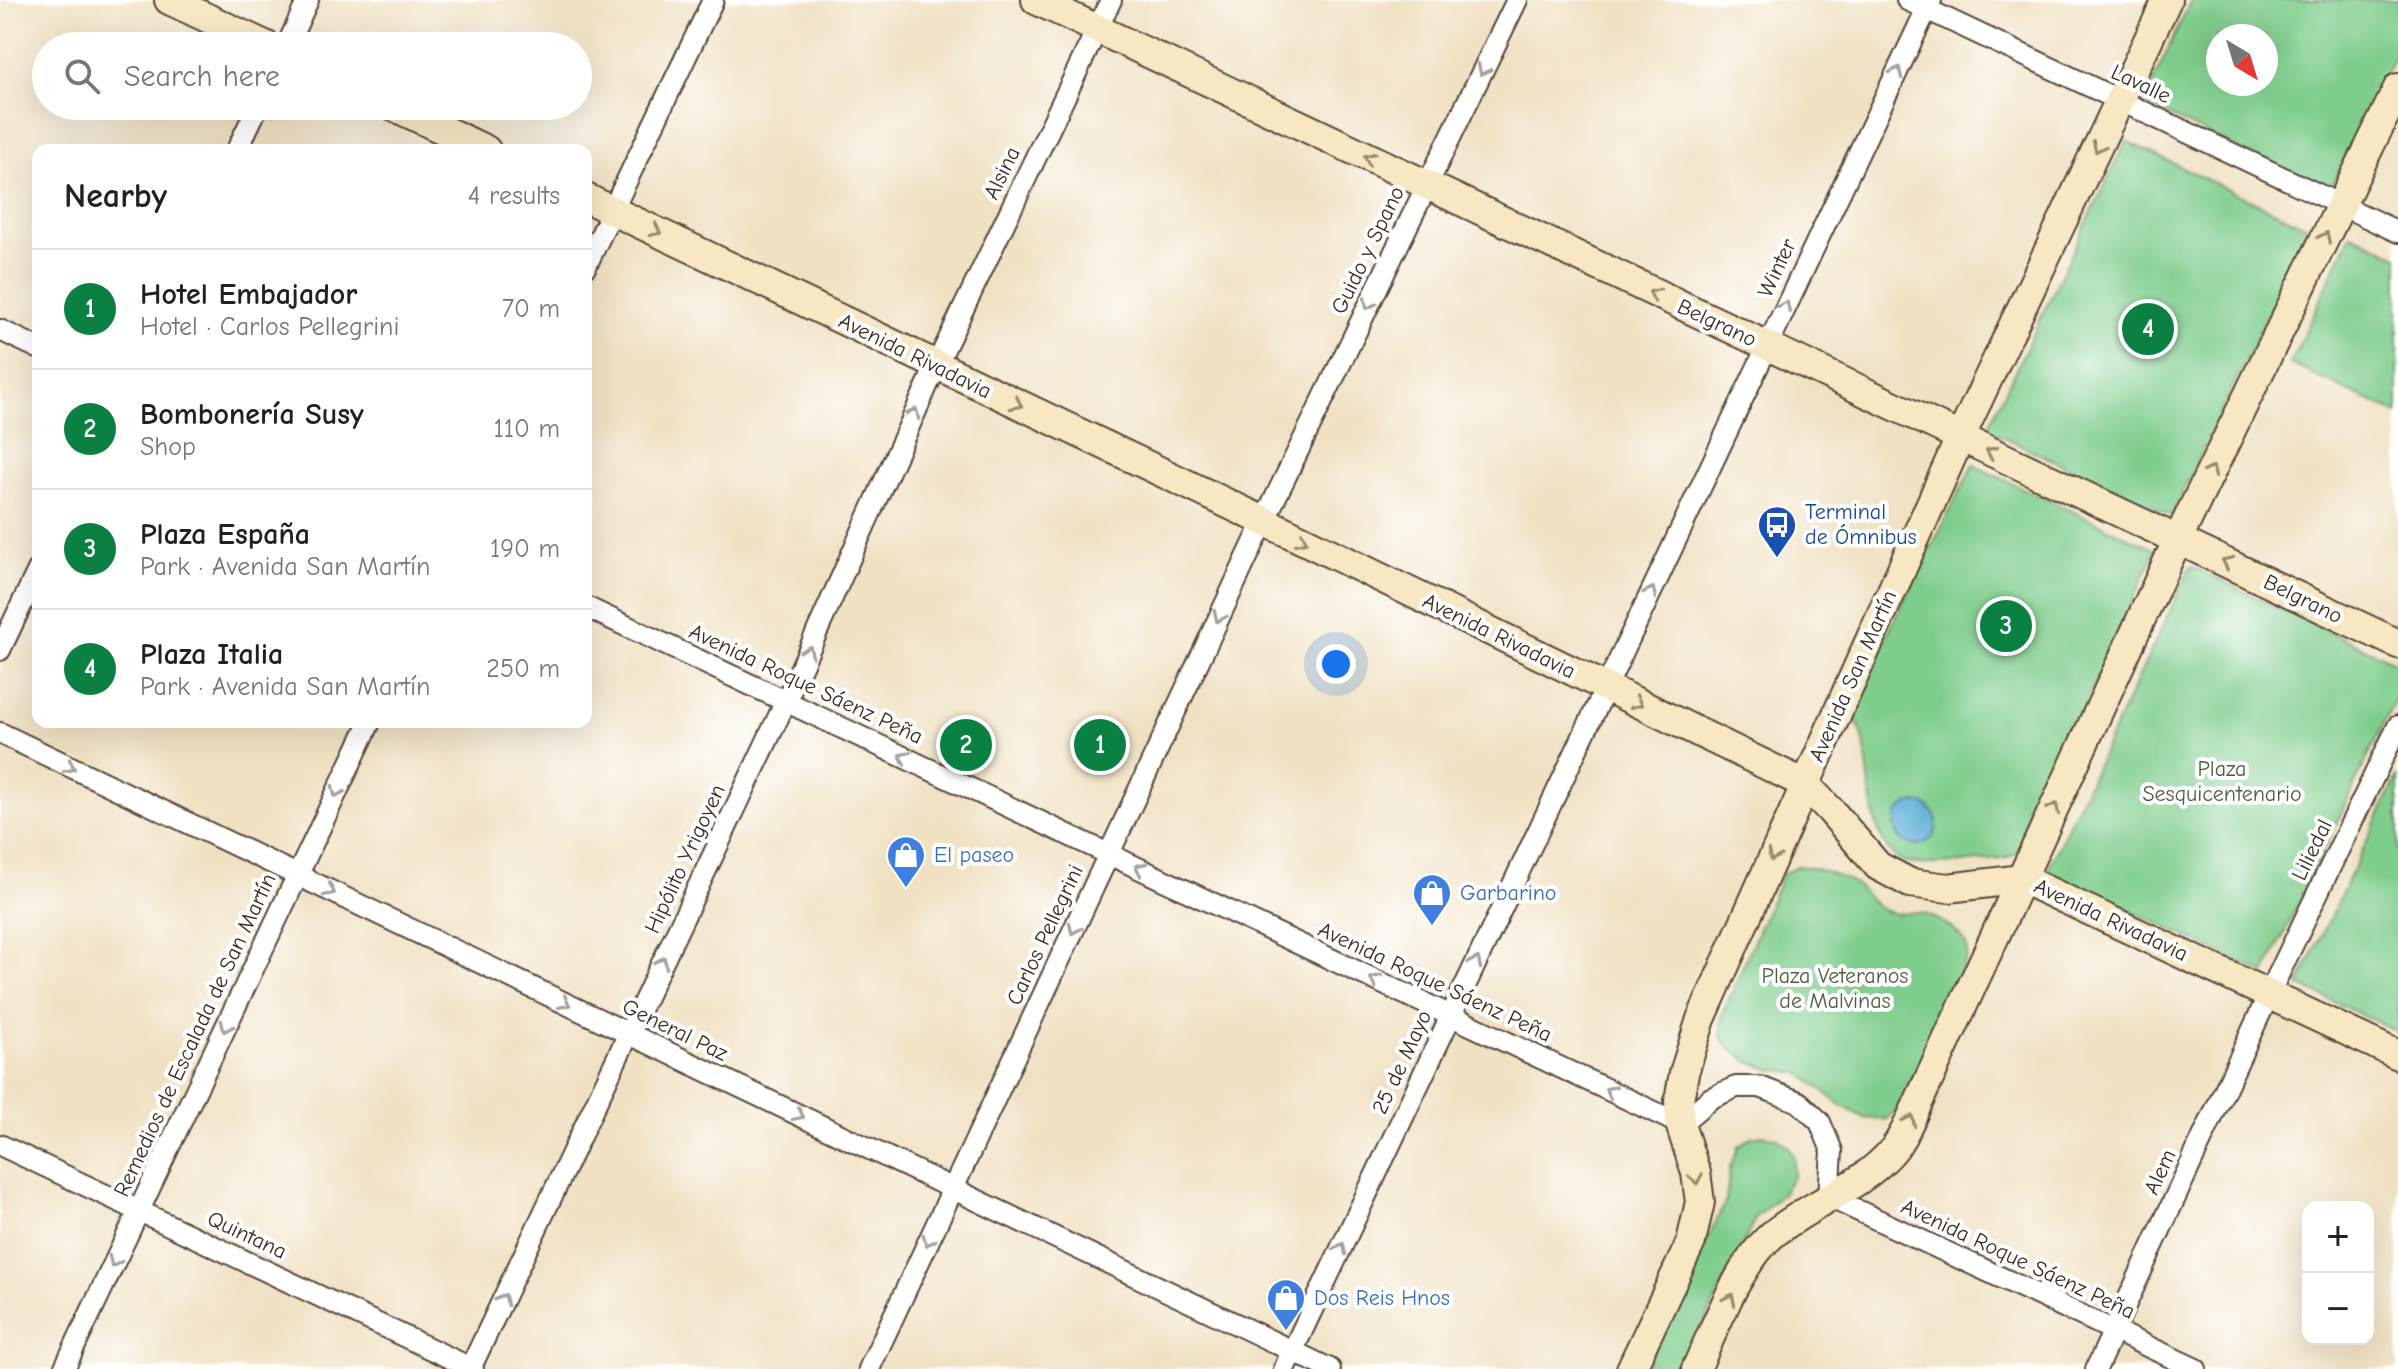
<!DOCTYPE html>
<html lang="en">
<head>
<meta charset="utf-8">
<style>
	body { margin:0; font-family:"Comic Neue",sans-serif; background:#f2f2f2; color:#202124 }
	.controls { position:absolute; right:24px; bottom:24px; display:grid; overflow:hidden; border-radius:16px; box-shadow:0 8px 32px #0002 }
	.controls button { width:72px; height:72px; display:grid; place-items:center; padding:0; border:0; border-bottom:2px solid #e0e0e0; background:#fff; color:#202124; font:40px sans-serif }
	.compass { position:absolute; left:2206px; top:24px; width:72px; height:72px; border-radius:50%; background:#fff; box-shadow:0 8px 32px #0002; rotate:142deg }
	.you { position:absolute; left:1336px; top:664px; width:28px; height:28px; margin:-20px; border:6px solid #fff; border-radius:50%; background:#1a73e8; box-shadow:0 0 0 12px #1a73e833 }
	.badge { display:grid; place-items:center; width:52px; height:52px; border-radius:50%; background:#0b8043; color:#fff; font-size:26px; font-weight:700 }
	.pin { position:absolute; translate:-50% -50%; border:4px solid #fff; box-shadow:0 2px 8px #0006 }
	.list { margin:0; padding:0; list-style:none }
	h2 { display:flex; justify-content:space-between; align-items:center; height:104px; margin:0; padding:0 32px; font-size:34px }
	h2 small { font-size:26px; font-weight:400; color:#757577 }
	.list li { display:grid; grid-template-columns:52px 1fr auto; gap:24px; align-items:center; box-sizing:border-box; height:120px; padding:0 32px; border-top:2px solid #e0e0e0 }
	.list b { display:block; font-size:30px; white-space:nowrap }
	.list p { margin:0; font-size:26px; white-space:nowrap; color:#757577 }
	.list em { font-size:26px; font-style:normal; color:#757577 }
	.icon { flex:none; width:44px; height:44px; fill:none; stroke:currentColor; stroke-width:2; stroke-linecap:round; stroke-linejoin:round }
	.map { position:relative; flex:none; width:2398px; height:1369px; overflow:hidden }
	.search { position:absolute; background:#fff; box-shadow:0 8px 32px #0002; left:32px; top:32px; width:560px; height:88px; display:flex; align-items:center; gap:20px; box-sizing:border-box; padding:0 28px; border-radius:44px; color:#757577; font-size:30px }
	.panel { position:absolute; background:#fff; box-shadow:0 8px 32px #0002; left:32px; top:144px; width:560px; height:584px; border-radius:16px }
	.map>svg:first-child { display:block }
</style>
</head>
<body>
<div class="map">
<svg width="2398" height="1369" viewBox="0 0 2398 1369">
	<rect width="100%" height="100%" fill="#fff"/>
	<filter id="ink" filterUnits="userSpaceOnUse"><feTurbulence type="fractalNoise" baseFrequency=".0125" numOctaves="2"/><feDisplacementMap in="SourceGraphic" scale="16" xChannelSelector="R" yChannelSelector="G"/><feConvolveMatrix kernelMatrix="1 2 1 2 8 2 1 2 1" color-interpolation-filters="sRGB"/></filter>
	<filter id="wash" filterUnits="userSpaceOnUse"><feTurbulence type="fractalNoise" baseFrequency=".006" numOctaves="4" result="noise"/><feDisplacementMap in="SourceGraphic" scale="32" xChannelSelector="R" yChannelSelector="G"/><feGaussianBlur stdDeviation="1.8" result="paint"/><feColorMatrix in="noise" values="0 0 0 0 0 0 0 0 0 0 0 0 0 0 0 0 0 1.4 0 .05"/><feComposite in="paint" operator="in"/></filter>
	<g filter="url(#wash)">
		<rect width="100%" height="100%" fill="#f0e1c2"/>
		<g fill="#7fcd8c" stroke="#5d7c55" stroke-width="2" fill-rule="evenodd">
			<path d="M2191,0H2398V49L2328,192L2143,103ZM2218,36H2266V84H2218Z"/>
			<polygon points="2126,141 2309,228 2171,516 1987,429"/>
			<polygon points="2351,234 2398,256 2398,414 2290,364"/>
			<path d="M1973,465L2156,550L2017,853L2005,859C1982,860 1924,868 1905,862C1866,849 1872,771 1863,738C1860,725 1853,717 1852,703Z"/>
			<polygon points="2191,566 2398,664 2398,693 2265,974 2047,871"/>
			<polygon points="2398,776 2398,1032 2298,985"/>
			<path d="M1797,866C1812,867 1843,875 1856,885C1866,893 1872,904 1883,910C1897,917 1907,911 1920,913C1933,914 1961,932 1966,944C1967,948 1967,952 1967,957L1901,1106L1886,1120L1864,1118L1841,1105L1800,1073L1769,1069L1750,1062L1730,1049L1721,1037L1722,1015L1782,875Z"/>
			<polygon points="1763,1135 1777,1138 1788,1146 1794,1158 1794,1175 1781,1195 1756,1217 1682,1369 1644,1369 1726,1201 1730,1168 1738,1147 1751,1137"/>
		</g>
		<circle fill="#5baed7" stroke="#4b6c7a" stroke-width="2" cx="1916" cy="824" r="21"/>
	</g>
	<g filter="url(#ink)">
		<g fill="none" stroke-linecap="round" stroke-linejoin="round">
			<g stroke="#564537" stroke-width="24">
				<g id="minor">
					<polyline points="1907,0 2398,232"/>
					<polyline points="287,46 308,0"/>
					<polyline points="237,150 258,106"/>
					<polyline points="586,266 713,0"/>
					<polyline points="0,330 38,348"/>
					<polyline points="586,607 1680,1124 1711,1098 1736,1087 1760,1087 1799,1102 1820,1122 1832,1151 1829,1197 2196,1369"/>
					<polyline points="0,650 38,570"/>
					<polyline points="0,733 1330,1369"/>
					<polyline points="0,1145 473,1369"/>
					<polyline points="64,1369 370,722"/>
					<polyline points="470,1369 786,701 936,366 1111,0"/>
					<polyline points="869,1369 1264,521 1517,0"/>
					<polyline points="1284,1369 1931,0"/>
					<polyline points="2096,1369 2269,994 2398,726"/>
				</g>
			</g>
			<g stroke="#564537" stroke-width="32">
				<g id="secondary">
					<polyline points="169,0 267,46"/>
					<polyline points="1036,0 2398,644"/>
					<polyline points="393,106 486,150"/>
					<polyline points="586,198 1264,521 1805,784 1831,811 1878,866 1910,883 1948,888 2022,879 2398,1055"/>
					<polyline points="1631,1369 1691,1242 1700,1202 1696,1173 1680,1124 1679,1100 1684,1073 1701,1019 1960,438 2167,0"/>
					<path d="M1696,1369C1715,1328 1738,1265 1772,1235C1809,1204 1861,1188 1893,1150C1898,1144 1902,1136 1906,1129L2178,539L2398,88"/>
				</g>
			</g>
			<use href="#minor" stroke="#fff" stroke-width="20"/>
			<use href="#secondary" stroke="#f7e8c3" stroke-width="28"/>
		</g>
		<defs><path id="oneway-chevron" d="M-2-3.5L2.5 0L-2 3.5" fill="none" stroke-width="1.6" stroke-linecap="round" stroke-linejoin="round" transform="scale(2)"/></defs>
		<g stroke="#a79f9a">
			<use href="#oneway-chevron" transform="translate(1483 70) rotate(116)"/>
			<use href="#oneway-chevron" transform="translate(1897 72) rotate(-65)"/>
			<use href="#oneway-chevron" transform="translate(1369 304) rotate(116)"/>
			<use href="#oneway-chevron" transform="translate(1785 306) rotate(-65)"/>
			<use href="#oneway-chevron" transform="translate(914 413) rotate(-66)"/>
			<use href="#oneway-chevron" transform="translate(1651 592) rotate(-65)"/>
			<use href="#oneway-chevron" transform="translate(1219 617) rotate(115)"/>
			<use href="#oneway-chevron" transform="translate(808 651) rotate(-66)"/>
			<use href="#oneway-chevron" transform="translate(904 757) rotate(-155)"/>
			<use href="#oneway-chevron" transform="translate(70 767) rotate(26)"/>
			<use href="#oneway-chevron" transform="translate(337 792) rotate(115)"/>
			<use href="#oneway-chevron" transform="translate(1140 868) rotate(-155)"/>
			<use href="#oneway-chevron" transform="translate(330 891) rotate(26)"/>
			<use href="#oneway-chevron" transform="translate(1074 929) rotate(115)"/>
			<use href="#oneway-chevron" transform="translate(662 962) rotate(-65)"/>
			<use href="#oneway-chevron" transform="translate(1476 962) rotate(-65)"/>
			<use href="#oneway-chevron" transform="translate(1375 980) rotate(-155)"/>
			<use href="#oneway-chevron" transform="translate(565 1003) rotate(26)"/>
			<use href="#oneway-chevron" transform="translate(226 1027) rotate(115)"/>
			<use href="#oneway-chevron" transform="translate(1610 1091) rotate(-155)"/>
			<use href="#oneway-chevron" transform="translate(799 1115) rotate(26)"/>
			<use href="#oneway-chevron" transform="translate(928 1241) rotate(115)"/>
			<use href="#oneway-chevron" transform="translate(1341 1248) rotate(-65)"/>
			<use href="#oneway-chevron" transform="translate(114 1262) rotate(115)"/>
			<use href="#oneway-chevron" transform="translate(503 1299) rotate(-65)"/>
		</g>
		<g stroke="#998970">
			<use href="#oneway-chevron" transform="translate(2098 147) rotate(115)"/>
			<use href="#oneway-chevron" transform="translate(1369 158) rotate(-155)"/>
			<use href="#oneway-chevron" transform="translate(656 231) rotate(26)"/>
			<use href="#oneway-chevron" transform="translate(2325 237) rotate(-64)"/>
			<use href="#oneway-chevron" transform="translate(1654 294) rotate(-155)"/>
			<use href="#oneway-chevron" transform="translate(1017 404) rotate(25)"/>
			<use href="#oneway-chevron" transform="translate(1991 452) rotate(-155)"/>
			<use href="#oneway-chevron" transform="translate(2211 471) rotate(-64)"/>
			<use href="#oneway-chevron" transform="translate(1302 540) rotate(26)"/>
			<use href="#oneway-chevron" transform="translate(2227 562) rotate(-154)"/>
			<use href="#oneway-chevron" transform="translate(1637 703) rotate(26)"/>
			<use href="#oneway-chevron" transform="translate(2054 808) rotate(-65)"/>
			<use href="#oneway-chevron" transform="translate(1773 856) rotate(114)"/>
			<use href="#oneway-chevron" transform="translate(1910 1120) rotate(-64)"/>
			<use href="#oneway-chevron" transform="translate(1696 1179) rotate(80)"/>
			<use href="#oneway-chevron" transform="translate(1730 1299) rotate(-64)"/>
		</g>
	</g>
	<defs>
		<g id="bus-pin" transform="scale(2)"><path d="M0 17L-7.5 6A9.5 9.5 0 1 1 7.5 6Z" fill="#1a4fb4" stroke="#fff"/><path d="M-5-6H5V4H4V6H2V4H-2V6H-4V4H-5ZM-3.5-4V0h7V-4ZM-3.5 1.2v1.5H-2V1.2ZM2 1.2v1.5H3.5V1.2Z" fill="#fff"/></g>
		<g id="shop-pin" transform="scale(2)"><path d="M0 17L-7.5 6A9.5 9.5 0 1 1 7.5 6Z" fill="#3f7fe0" stroke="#fff"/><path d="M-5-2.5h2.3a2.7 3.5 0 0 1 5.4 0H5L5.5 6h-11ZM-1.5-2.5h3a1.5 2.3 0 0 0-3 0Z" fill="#fff"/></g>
	</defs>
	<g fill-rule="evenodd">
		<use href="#bus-pin" x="1777" y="525"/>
		<use href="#shop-pin" x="906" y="855"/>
		<use href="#shop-pin" x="1432" y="893"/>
		<use href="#shop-pin" x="1286" y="1298"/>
	</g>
	<g text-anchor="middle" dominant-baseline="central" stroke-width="8" stroke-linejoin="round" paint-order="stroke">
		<g font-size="22" fill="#3b2a1e" stroke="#fff">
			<text transform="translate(2141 84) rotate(25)">Lavalle</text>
			<text transform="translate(1002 173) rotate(-64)">Alsina</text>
			<text transform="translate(1368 250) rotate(-64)">Guido y Spano</text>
			<text transform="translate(1777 268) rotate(-65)">Winter</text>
			<text transform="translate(1717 323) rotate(25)">Belgrano</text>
			<text transform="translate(915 356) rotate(26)">Avenida Rivadavia</text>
			<text transform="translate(2303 599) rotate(26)">Belgrano</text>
			<text transform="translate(1499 636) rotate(26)">Avenida Rivadavia</text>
			<text transform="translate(1853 676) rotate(-66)">Avenida San Martín</text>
			<text transform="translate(806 684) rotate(25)">Avenida Roque Sáenz Peña</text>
			<text transform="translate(2312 850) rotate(-64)">Liliedal</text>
			<text transform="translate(685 859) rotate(-65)">Hipólito Yrigoyen</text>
			<text transform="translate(2111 920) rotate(25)">Avenida Rivadavia</text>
			<text transform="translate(1045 935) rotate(-65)">Carlos Pellegrini</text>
			<text transform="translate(1435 982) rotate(25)">Avenida Roque Sáenz Peña</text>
			<text transform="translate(675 1030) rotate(26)">General Paz</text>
			<text transform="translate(195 1035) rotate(-65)">Remedios de Escalada de San Martín</text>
			<text transform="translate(1402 1062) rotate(-65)">25 de Mayo</text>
			<text transform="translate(2160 1172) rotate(-65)">Alem</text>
			<text transform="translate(247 1235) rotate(25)">Quintana</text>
			<text transform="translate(2018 1259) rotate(25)">Avenida Roque Sáenz Peña</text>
		</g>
		<g font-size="22" fill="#164399" stroke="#fff" text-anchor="start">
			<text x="1805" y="512">Terminal<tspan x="1805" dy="25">de Ómnibus</tspan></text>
		</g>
		<g font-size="22" fill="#4f5b3f" stroke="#fff">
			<text x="2222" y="769">Plaza<tspan x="2222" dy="25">Sesquicentenario</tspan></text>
			<text x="1835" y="976">Plaza Veteranos<tspan x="1835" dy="25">de Malvinas</tspan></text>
		</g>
		<g font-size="22" fill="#366cbe" stroke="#fff" text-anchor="start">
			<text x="934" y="855">El paseo</text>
			<text x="1460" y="893">Garbarino</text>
			<text x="1314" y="1298">Dos Reis Hnos</text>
		</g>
	</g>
</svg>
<div class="controls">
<button>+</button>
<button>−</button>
</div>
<svg class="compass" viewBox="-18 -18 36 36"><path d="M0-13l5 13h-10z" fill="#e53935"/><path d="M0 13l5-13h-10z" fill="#757577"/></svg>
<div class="you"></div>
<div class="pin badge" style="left:1100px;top:745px">1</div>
<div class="pin badge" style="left:966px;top:745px">2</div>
<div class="pin badge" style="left:2006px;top:626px">3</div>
<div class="pin badge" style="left:2148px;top:329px">4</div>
<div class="search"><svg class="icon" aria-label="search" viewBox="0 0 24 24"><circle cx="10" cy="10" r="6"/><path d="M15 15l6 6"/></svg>Search here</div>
<section class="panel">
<h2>Nearby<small>4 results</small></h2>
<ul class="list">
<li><span class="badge">1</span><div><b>Hotel Embajador</b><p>Hotel · Carlos Pellegrini</p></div><em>70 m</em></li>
<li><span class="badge">2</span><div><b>Bombonería Susy</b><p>Shop</p></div><em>110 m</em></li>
<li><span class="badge">3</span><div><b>Plaza España</b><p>Park · Avenida San Martín</p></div><em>190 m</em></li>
<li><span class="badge">4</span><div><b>Plaza Italia</b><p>Park · Avenida San Martín</p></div><em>250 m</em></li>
</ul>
</section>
</div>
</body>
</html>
